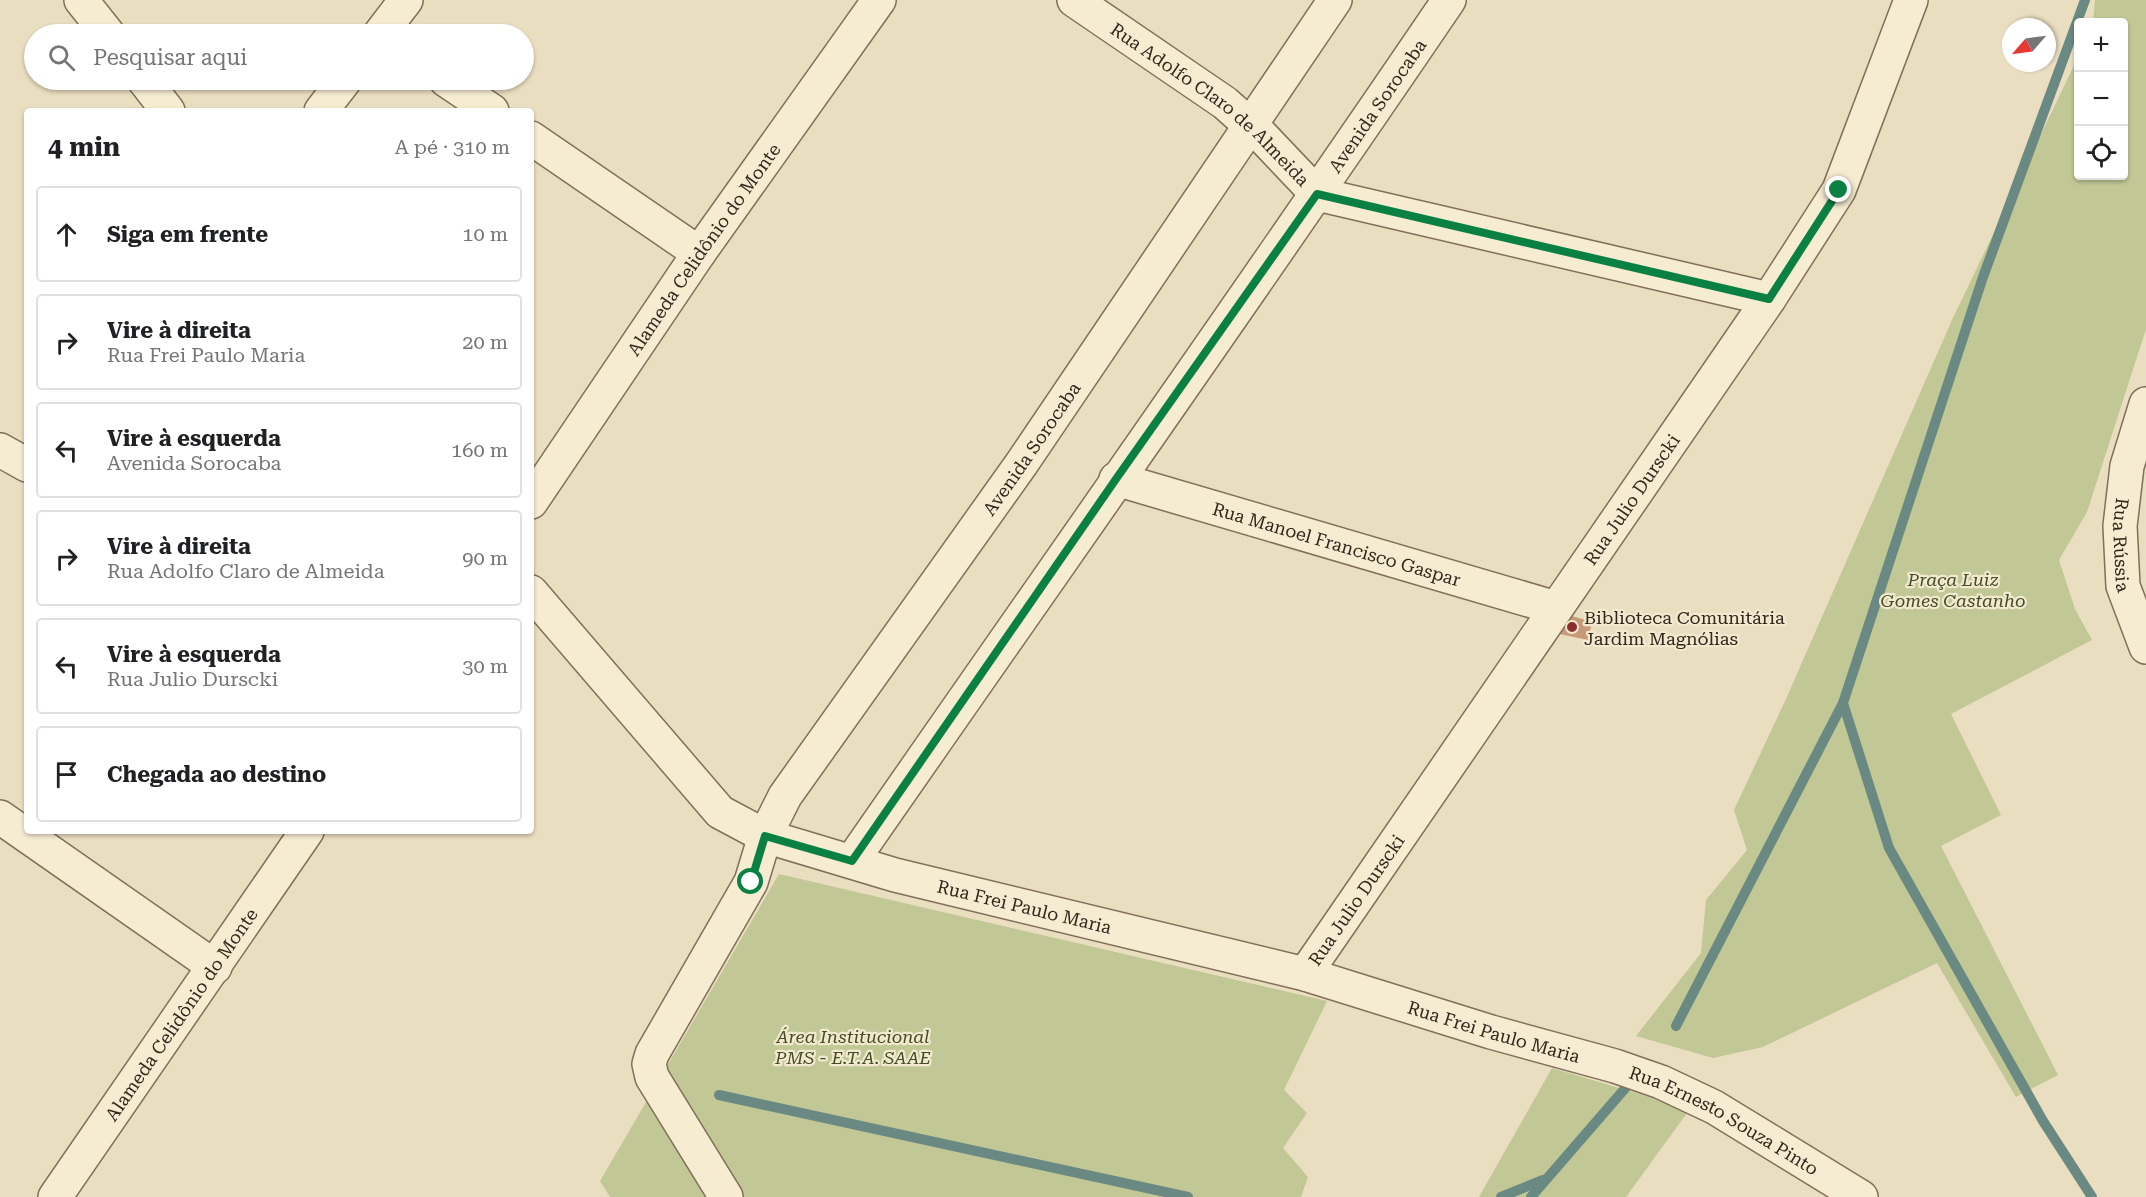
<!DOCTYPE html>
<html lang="pt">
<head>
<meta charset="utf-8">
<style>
	body { margin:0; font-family:"Roboto Serif",serif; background:#f2f2f2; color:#202124 }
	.controls { position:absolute; right:18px; top:18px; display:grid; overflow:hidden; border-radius:6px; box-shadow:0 2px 4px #0004 }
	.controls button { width:54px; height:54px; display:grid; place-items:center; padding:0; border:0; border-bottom:2px solid #e0e0e0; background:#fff; color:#202124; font:30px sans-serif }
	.compass { position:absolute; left:2002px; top:18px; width:54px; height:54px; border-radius:50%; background:#fff; box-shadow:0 2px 4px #0004; rotate:242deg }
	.stop { position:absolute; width:18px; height:18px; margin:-14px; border:4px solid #0b8043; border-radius:50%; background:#fff }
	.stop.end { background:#0b8043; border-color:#fff; box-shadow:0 2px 6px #0008 }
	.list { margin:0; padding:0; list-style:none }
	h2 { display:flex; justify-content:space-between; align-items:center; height:78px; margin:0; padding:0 24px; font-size:26px }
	h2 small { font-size:20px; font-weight:400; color:#757577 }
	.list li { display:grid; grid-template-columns:39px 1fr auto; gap:18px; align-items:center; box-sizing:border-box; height:96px; margin:0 12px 12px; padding:0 12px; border:2px solid #e0e0e0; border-radius:6px }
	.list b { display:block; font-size:22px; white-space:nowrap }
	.list p { margin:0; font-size:20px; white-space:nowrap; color:#757577 }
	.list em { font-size:20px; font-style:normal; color:#757577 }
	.icon { flex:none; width:33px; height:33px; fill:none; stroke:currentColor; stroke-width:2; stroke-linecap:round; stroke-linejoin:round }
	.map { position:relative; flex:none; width:2146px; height:1197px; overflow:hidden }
	.search { position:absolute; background:#fff; box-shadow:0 2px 4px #0004; left:24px; top:24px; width:510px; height:66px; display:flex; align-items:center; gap:15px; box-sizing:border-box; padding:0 21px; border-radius:33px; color:#757577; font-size:22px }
	.panel { position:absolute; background:#fff; box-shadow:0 2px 4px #0004; left:24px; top:108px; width:510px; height:726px; border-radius:6px }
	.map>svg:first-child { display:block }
</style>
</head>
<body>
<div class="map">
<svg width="2146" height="1197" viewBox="0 0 2146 1197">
	<rect width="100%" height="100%" fill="#eadec0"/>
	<g fill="#c1c795">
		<polygon points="2095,0 2146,0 2146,329 2087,512 2059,560 2075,609 2092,640 1951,714 2001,815 1941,846 2058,1075 2016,1097 1937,963 1763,1047 1713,1058 1636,1036 1701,953 1706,900 1747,850 1734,810 1786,699 1952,320 2078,57 2078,176 2124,176 2124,22 2093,22"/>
		<polygon points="779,874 1327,1001 1284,1090 1307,1113 1283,1148 1308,1177 1301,1197 610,1197 600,1181"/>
		<polygon points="1552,1068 1690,1109 1626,1197 1479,1197"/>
	</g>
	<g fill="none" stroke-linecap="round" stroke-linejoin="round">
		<g stroke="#6a8982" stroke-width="10">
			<polyline points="1843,703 1889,848 2043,1121 2092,1197"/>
			<polyline points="1676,1026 1843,703 1983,277 2085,0"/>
			<polyline points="719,1095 1188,1197"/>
			<polyline points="1501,1197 1543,1180"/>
			<polyline points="1531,1197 1628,1085"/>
		</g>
	</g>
	<polygon fill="#c69a78" points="1562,613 1592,622 1588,640 1550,632"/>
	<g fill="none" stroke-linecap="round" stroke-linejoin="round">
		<g stroke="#826f59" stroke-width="36">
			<g id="minor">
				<polyline points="81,0 108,34"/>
				<path id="s1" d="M1074,0L1225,103L1261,135L1317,194L1769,299"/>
				<polyline points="380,34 406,0"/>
				<polyline points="144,80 168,111"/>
				<polyline points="446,80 492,111"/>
				<polyline points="321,111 345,80"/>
				<polyline points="531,138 699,253"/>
				<path id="s2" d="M2146,404L2127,466L2120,526L2123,586L2146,647"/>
				<polyline points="0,450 27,465"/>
				<path id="s3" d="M1116,479L1556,608"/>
				<path id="s4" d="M531,502L699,253L879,0"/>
				<path id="s5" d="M531,592L720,812L765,836L895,875L1305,974L1491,1032L1615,1066L1661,1082L1714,1107L1861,1197"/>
				<polyline points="0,817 215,967"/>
				<path id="s6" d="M852,861C1051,574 1253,289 1449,0"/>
				<path id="s7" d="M1305,974L1769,299L1839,190L1911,0"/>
				<path id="s8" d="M55,1197L307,831"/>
				<path id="s9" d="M726,1197L652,1077L649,1064L652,1054L751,882L765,836L785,796L1022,463L1335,0"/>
			</g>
		</g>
		<use href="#minor" stroke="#f6ecd2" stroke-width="33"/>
	</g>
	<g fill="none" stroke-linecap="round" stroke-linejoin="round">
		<polyline stroke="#0b8043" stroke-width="8" points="751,882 765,836 852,861 1116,479 1317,194 1769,299 1839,190"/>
	</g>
	<circle fill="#8d2e2d" stroke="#f2e9ce" stroke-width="2" cx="1572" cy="627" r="6"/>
	<g text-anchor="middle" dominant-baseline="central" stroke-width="4.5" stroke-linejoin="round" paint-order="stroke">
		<g font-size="18" fill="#32271c" stroke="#f2e9ce">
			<text stroke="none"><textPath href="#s1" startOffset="172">Rua Adolfo Claro de Almeida</textPath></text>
			<text stroke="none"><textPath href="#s6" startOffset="920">Avenida Sorocaba</textPath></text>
			<text stroke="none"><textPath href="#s4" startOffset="306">Alameda Celidônio do Monte</textPath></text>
			<text stroke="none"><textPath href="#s9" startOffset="882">Avenida Sorocaba</textPath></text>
			<text stroke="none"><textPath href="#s7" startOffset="576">Rua Julio Durscki</textPath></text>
			<text stroke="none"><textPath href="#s3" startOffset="230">Rua Manoel Francisco Gaspar</textPath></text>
			<text stroke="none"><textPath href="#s2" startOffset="144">Rua Rússia</textPath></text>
			<text stroke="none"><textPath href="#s7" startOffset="90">Rua Julio Durscki</textPath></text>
			<text stroke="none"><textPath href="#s5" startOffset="610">Rua Frei Paulo Maria</textPath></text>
			<text stroke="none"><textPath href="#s8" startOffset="222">Alameda Celidônio do Monte</textPath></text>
			<text stroke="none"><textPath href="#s5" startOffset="1096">Rua Frei Paulo Maria</textPath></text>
			<text stroke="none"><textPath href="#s5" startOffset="1344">Rua Ernesto Souza Pinto</textPath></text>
		</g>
		<g font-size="18" font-style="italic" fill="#434e24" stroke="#f2e9ce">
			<text x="1953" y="579">Praça Luiz<tspan x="1953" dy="21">Gomes Castanho</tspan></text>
			<text x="853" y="1036">Área Institucional<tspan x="853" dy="21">PMS - E.T.A. SAAE</tspan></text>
		</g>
		<g font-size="18" fill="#32271c" stroke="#f2e9ce" text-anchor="start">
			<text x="1584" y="617">Biblioteca Comunitária<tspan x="1584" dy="21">Jardim Magnólias</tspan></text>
		</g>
	</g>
</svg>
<div class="controls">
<button>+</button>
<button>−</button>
<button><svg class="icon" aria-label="locate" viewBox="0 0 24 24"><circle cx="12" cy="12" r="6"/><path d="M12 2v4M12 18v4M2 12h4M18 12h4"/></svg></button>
</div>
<svg class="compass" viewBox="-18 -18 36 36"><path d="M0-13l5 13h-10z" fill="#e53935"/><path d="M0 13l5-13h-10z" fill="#757577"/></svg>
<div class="stop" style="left:751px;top:882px"></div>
<div class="stop end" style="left:1839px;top:190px"></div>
<div class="search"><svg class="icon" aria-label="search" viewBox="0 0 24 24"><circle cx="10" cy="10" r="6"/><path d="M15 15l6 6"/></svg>Pesquisar aqui</div>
<section class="panel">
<h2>4 min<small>A pé · 310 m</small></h2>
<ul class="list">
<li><svg class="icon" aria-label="ahead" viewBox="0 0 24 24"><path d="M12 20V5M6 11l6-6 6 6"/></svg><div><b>Siga em frente</b></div><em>10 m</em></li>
<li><svg class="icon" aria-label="right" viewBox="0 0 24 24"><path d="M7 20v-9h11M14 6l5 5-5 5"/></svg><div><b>Vire à direita</b><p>Rua Frei Paulo Maria</p></div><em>20 m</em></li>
<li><svg class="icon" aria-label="left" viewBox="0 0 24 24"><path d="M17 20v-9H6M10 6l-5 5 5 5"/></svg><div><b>Vire à esquerda</b><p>Avenida Sorocaba</p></div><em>160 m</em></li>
<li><svg class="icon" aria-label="right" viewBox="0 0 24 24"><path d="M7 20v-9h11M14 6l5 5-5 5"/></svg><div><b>Vire à direita</b><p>Rua Adolfo Claro de Almeida</p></div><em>90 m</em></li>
<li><svg class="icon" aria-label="left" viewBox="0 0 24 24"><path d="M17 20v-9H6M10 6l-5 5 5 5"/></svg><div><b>Vire à esquerda</b><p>Rua Julio Durscki</p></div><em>30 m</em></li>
<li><svg class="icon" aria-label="arrive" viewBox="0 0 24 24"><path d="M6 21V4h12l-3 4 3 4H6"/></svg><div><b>Chegada ao destino</b></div></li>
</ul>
</section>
</div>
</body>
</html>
